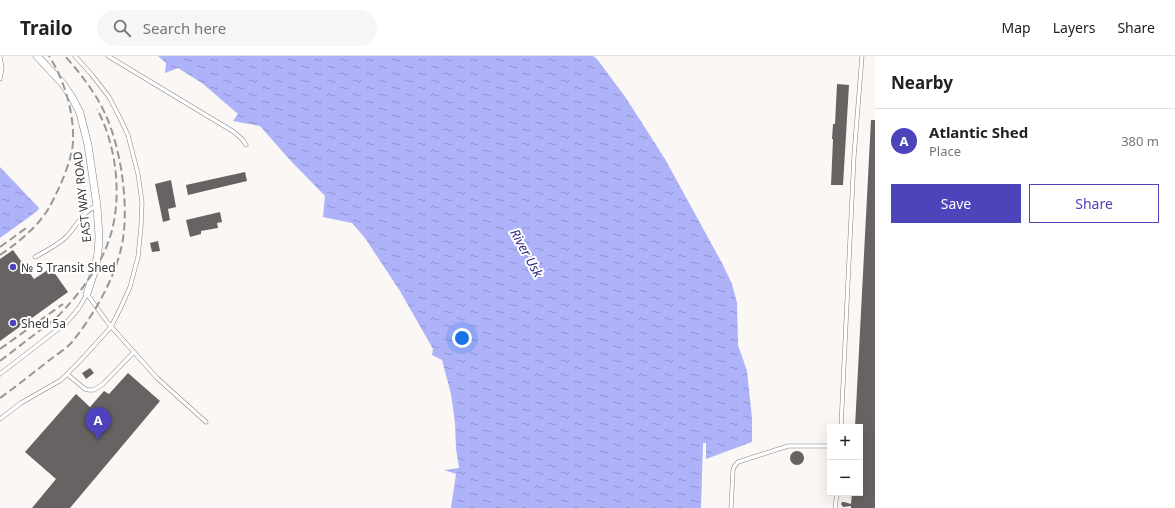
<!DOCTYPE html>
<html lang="en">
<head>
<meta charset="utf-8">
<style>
	body { margin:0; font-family:"Noto Sans",sans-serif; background:#f6f6f6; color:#222 }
	.controls { position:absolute; right:12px; bottom:12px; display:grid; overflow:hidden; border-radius:0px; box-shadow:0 4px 16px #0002 }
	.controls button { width:36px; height:36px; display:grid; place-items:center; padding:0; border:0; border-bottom:1px solid #e0e0e0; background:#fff; color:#222; font:20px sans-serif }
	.you { position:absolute; left:462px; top:282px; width:14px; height:14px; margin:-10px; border:3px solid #fff; border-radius:50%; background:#1a73e8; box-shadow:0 0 0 6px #1a73e833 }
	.badge { display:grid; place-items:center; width:26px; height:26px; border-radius:50%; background:#4d43ba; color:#fff; font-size:13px; font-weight:700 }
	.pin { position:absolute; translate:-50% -33px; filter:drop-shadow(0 1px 2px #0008) }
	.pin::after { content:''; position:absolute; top:21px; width:14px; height:12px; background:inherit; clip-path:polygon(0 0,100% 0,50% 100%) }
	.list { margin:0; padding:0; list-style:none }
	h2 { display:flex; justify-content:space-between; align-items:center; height:52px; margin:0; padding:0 16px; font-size:17px }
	h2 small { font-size:13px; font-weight:400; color:#767676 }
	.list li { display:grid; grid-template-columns:26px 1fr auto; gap:12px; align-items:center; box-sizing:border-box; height:64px; padding:0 16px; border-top:1px solid #e0e0e0 }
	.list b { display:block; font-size:15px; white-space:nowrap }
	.list p { margin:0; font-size:13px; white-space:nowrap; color:#767676 }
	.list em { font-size:13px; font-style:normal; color:#767676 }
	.actions { display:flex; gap:8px; padding:12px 16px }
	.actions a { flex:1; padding:9px 0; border:1px solid #4d43ba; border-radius:0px; text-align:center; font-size:14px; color:#4d43ba }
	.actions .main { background:#4d43ba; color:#fff }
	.icon { flex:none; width:22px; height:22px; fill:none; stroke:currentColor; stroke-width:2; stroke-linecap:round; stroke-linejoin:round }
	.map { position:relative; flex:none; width:875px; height:452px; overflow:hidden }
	header { display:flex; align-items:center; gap:24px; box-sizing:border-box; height:56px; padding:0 20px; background:#fff; border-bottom:1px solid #e0e0e0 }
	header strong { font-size:19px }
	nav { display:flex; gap:22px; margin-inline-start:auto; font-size:14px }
	.search { width:280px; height:36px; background:#f6f6f6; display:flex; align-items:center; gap:10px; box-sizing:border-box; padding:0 14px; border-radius:22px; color:#767676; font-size:15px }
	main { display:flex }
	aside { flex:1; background:#fff }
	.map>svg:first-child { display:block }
</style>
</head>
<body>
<header>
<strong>Trailo</strong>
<div class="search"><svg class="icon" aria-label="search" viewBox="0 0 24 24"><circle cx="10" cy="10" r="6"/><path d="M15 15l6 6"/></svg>Search here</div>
<nav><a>Map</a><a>Layers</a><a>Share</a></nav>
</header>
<main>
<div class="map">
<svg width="875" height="452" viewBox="0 0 875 452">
	<defs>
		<pattern id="water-ripples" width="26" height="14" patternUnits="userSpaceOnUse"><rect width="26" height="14" fill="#adb2f9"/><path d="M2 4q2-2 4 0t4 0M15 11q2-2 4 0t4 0" fill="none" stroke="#8e92cb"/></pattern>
	</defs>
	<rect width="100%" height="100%" fill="#fbf7f5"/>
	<g fill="url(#water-ripples)">
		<polygon points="158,0 593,0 597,3 626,42 665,103 723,209 732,228 737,247 738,289 747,315 752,362 752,386 706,403 706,387 703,387 701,452 451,452 456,418 444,414 459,412 456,392 455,367 451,338 442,304 432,299 433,293 400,235 365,182 352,167 323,161 325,140 289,103 260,70 233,65 238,58 202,27 178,12 165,17 166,7"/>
		<polygon points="0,111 39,152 38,154 36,156 0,182"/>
	</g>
	<g fill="#676362">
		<polygon points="837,28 849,29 843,129 831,129 833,83 832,83 833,68 835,68"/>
		<polygon points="871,64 875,64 875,452 851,452 851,450 843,451 841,448 842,446 844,446 851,448 852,437 860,437 860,371 855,371"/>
		<polygon points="245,116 247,125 188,139 186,129"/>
		<polygon points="171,124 176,151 168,153 170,164 163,166 155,128"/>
		<polygon points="220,156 222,166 217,167 218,172 201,175 201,178 190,181 186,164"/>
		<polygon points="158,185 160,195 152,196 150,187"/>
		<polygon points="13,194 34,223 51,212 68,236 0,285 0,203"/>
		<polygon points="90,312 94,317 86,323 82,317"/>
		<polygon points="128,317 160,345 70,452 32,452 56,423 25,396 76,338 90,351 104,335 109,338"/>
		<circle cx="797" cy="402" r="7"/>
	</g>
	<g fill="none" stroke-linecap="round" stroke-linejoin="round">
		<g stroke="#858180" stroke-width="4.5">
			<g id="lane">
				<polyline points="108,0 234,76 242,83 246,89"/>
				<polyline points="0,1 2,12 0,23"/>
				<path d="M35,201C46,195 56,190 65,182C76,172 82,155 97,150"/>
				<polyline points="0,318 66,267 79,252 87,238 108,267 157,322 206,366"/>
				<polyline points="67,318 85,333 89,334 94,334 103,328 134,296"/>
				<polyline points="0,363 21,347 61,324 79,306 111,271 121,251 130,231 138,201 141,171 142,146 138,118 128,79 119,60 109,41 92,19 75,0"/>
				<polyline points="841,371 854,100 862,0"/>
				<polyline points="731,452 733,414 734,411 738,406 788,390 830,390"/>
				<polyline points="835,452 837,437"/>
			</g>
		</g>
		<g stroke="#858180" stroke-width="8">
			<polyline id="street" points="37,0 63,28 73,43 80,57 88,89 97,150 99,181 98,197 95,213 87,238"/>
		</g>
		<use href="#lane" stroke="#fff" stroke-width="3.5"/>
		<use href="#street" stroke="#fff" stroke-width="7"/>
		<g stroke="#999795" stroke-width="2" stroke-dasharray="8 4" stroke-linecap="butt">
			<polyline points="0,191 29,170"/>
			<path d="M0,199C10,192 20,185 29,176C37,169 45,159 50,150C59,133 73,103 73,84C74,56 64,23 49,0"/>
			<polyline points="0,293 63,248"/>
			<path d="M0,305C13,295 26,285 39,275C45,270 52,266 58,260C78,240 100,211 109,184C123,144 117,90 97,53"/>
			<path d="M0,342C17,330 34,316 51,303C57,298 66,293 72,286C93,260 113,226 121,193C130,156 122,97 107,62C98,40 81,18 65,0"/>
		</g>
	</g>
	<g fill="#4d43ba" stroke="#fff" stroke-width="1.5">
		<circle cx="13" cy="211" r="4"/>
		<circle cx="13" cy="267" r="4"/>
	</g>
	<g text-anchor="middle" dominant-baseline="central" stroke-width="4" stroke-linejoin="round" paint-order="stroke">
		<g font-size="12" fill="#3b3a39" stroke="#fff">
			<text transform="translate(82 141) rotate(-96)">EAST WAY ROAD</text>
		</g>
		<g font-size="12" fill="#3b3a39" stroke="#fff" text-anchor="start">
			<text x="21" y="211">№ 5 Transit Shed</text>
			<text x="21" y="267">Shed 5a</text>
		</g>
		<g font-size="13" font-style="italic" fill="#322588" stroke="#fff">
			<text transform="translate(527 197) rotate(61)">River Usk</text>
		</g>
	</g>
</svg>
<div class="controls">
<button>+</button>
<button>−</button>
</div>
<div class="you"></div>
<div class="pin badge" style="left:98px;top:384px">A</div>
</div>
<aside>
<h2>Nearby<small></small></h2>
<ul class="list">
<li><span class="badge">A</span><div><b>Atlantic Shed</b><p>Place</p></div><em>380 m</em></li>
</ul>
<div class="actions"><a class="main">Save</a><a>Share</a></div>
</aside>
</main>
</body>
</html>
